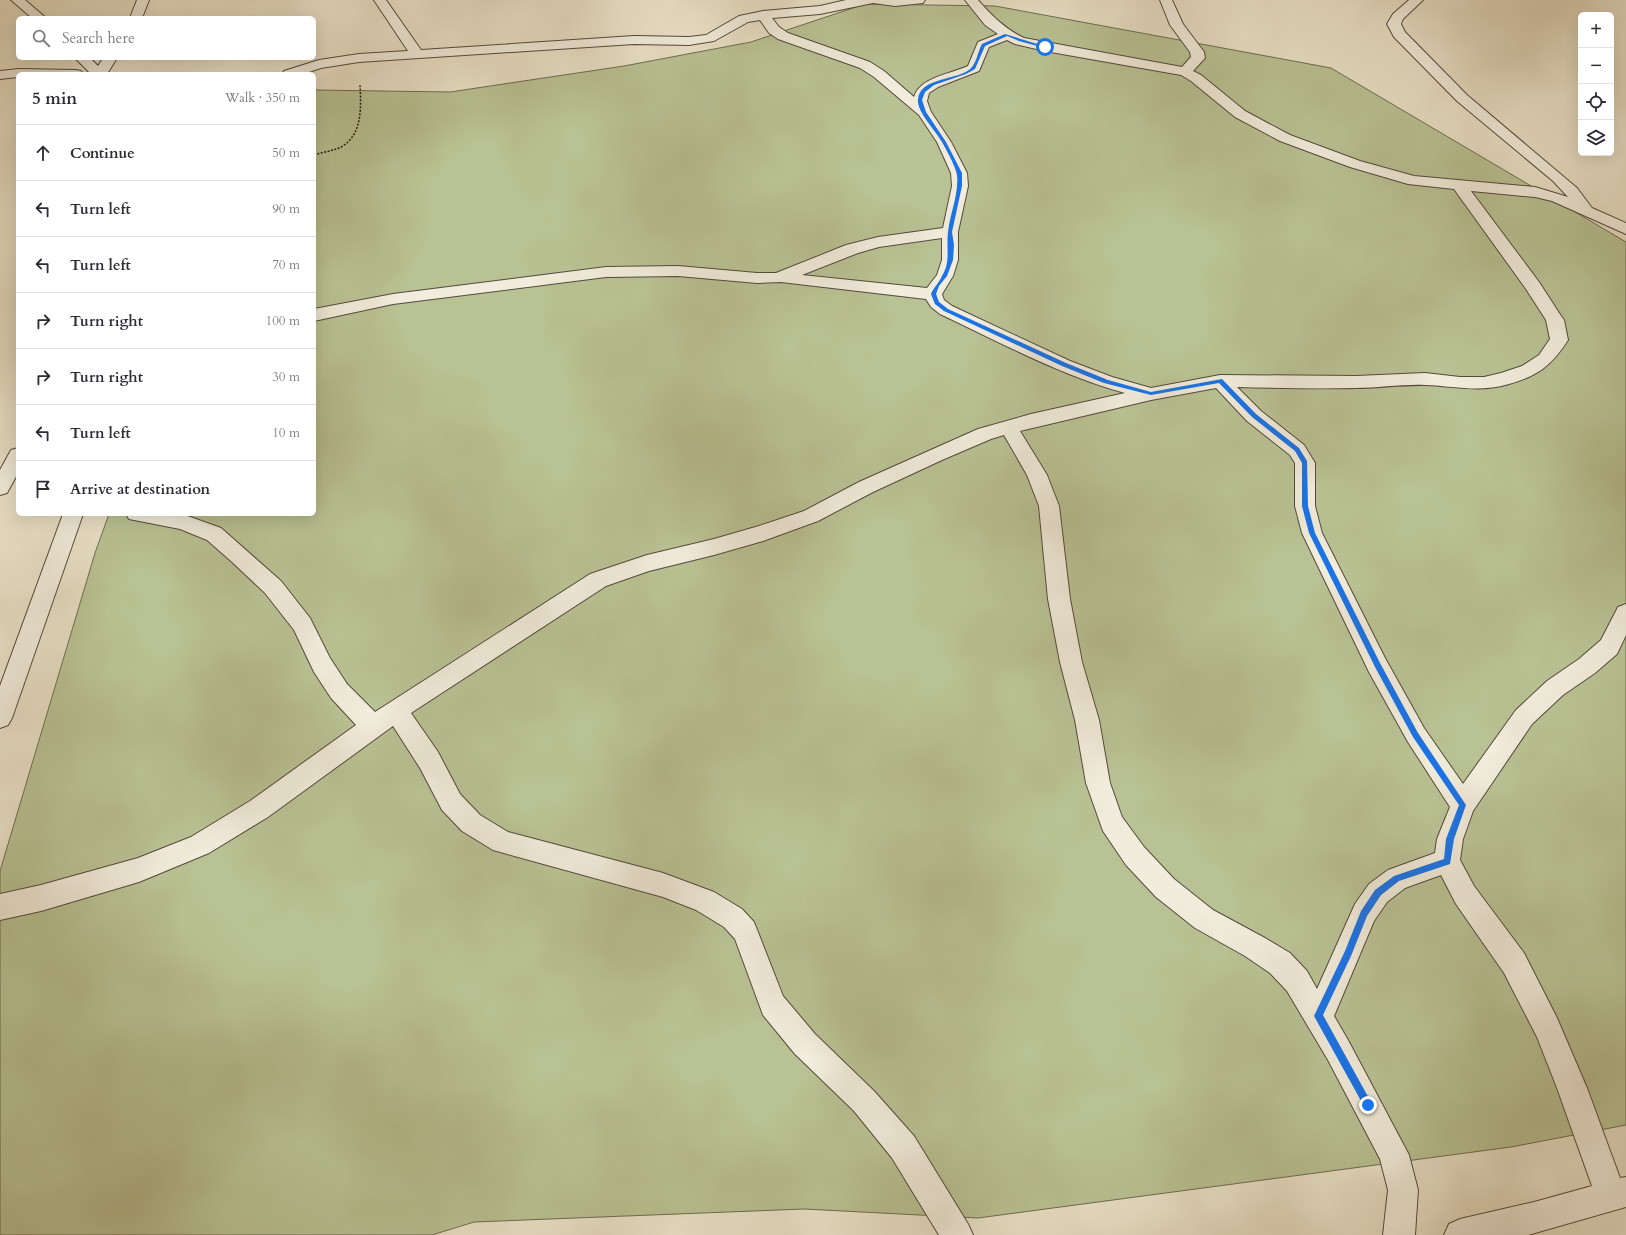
<!DOCTYPE html>
<html lang="en">
<head>
<meta charset="utf-8">
<style>
	body { margin:0; font-family:Cardo,serif; background:#f7f7f7; color:#2b2b33 }
	.controls { position:absolute; right:12px; top:12px; display:grid; overflow:hidden; border-radius:6px; box-shadow:0 4px 16px #0002 }
	.controls button { width:36px; height:36px; display:grid; place-items:center; padding:0; border:0; border-bottom:1px solid #e1e1e2; background:#fff; color:#2b2b33; font:20px sans-serif }
	.stop { position:absolute; width:12px; height:12px; margin:-9px; border:3px solid #1a73e8; border-radius:50%; background:#fff }
	.stop.end { background:#1a73e8; border-color:#fff; box-shadow:0 1px 4px #0008 }
	.list { margin:0; padding:0; list-style:none }
	h2 { display:flex; justify-content:space-between; align-items:center; height:52px; margin:0; padding:0 16px; font-size:17px }
	h2 small { font-size:13px; font-weight:400; color:#7c7c81 }
	.list li { display:grid; grid-template-columns:26px 1fr auto; gap:12px; align-items:center; box-sizing:border-box; height:56px; padding:0 16px; border-top:1px solid #e1e1e2 }
	.list b { display:block; font-size:15px; white-space:nowrap }
	.list em { font-size:13px; font-style:normal; color:#7c7c81 }
	.icon { flex:none; width:22px; height:22px; fill:none; stroke:currentColor; stroke-width:2; stroke-linecap:round; stroke-linejoin:round }
	.map { position:relative; flex:none; width:1626px; height:1235px; overflow:hidden }
	.search { position:absolute; background:#fff; box-shadow:0 4px 16px #0002; left:16px; top:16px; width:300px; height:44px; display:flex; align-items:center; gap:10px; box-sizing:border-box; padding:0 14px; border-radius:6px; color:#7c7c81; font-size:15px }
	.panel { position:absolute; background:#fff; box-shadow:0 4px 16px #0002; left:16px; top:72px; width:300px; height:444px; border-radius:6px }
	.map>svg:first-child { display:block }
</style>
</head>
<body>
<div class="map">
<svg width="1626" height="1235" viewBox="0 0 1626 1235">
	<rect width="100%" height="100%" fill="#e9e1c7"/>
	<filter id="stains"><feTurbulence type="fractalNoise" baseFrequency=".005" numOctaves="4"/><feColorMatrix values="0 0 0 0 .2 0 0 0 0 .09 0 0 0 0 .02 0 0 0 .5 -.17"/></filter>
	<radialGradient id="worn" r=".72"><stop offset=".6" stop-color="#630" stop-opacity="0"/><stop offset="1" stop-color="#630" stop-opacity=".3"/></radialGradient>
	<polygon fill="#b9c294" stroke="#6d6d52" points="865,4 995,6 1331,68 1626,242 1626,1125 1511,1147 978,1218 804,1209 474,1222 432,1235 0,1235 0,871 95,553 109,514 314,514 314,90 450,92 624,66 751,42"/>
	<g fill="none" stroke-linecap="round" stroke-linejoin="round">
		<g stroke="#534a3d" stroke-width="2">
			<g id="minor">
				<polygon points="11,0 25,0 46,18 32,18"/>
				<polygon points="137,0 149,0 142,18 130,18"/>
				<path d="M374,0H386L421,50L634,36L689,37L706,35L739,16L763,11L820,6L846,0H925L923,3L895,6L873,3L820,14L772,18L779,27L788,33L870,62L884,71L914,97C920,77 951,74 968,66L978,42L998,34L985,25L965,0H978C992,16 1005,29 1024,38L1182,67L1191,57L1190,52L1170,25L1160,0H1172L1183,24L1204,52L1205,58L1193,71L1201,75L1245,111L1290,135L1360,161L1414,176L1535,187L1568,197L1553,181L1457,101L1394,37L1387,24L1393,14L1409,0H1423L1403,19L1401,24L1405,32L1467,95L1577,188L1592,208L1626,223V234L1552,201L1535,197L1471,191L1539,282L1561,316L1564,320L1568,340C1552,365 1538,376 1509,384C1478,393 1456,386 1425,385C1402,384 1379,388 1355,388C1316,389 1277,388 1237,387L1261,411L1304,445L1315,463V506L1322,533L1385,658L1424,728L1463,784L1516,710L1547,681L1579,659L1601,640L1618,607L1626,604V635L1617,654L1595,673L1563,695L1532,724L1473,811L1463,839L1460,860L1474,886L1524,953L1557,1018L1587,1088L1620,1178L1626,1177V1207L1528,1235H1444L1449,1224L1460,1219L1534,1202L1592,1186L1557,1088L1537,1037L1504,973L1456,904L1441,875L1405,888L1387,902L1374,921L1334,1016L1348,1040L1409,1155L1418,1190L1415,1235H1383L1388,1190L1380,1159L1328,1060L1287,991L1270,973L1245,956L1195,928L1156,897L1126,865L1103,831L1086,783L1075,720L1060,662L1048,599L1039,506L1027,475L1004,435L991,439L942,460L873,492L818,521L763,541L714,555L649,571L606,586L411,713L438,752L460,794L480,815L508,832L663,873L714,892L742,909L754,922L783,996L815,1034L874,1091L914,1136L968,1224L973,1235H939L892,1158L854,1111L795,1054L763,1015L735,939L724,927L696,910L663,897L493,850L462,831L442,810L420,768L393,726L268,817L209,853L139,882L41,911L0,920V894L41,885L138,858L191,837L250,801L356,725L331,698L314,672L294,630L265,593L231,561L207,540L180,529L129,519L126,514H182L221,528L281,581L310,618L330,658L347,684L375,712L590,574L647,555L714,539L759,526L804,511L859,482L978,429L1031,414L1125,393C1061,376 1000,342 940,314L931,307L926,299L781,282L757,283L678,276L606,277L393,304L314,321V309L393,294L606,267L678,266L757,273H776L846,245L878,237L943,228L952,186L951,173L937,142L919,115L874,77L860,68L778,39L769,33L760,20L748,22L714,41L689,45L634,44L359,62L321,68L303,74H282L284,71L319,60L359,54L408,51ZM1007,40L1015,44L1045,51L1181,75L1191,81L1235,117L1280,141L1350,167L1408,184L1454,189L1526,289L1546,320L1550,339L1539,355L1522,366L1501,373L1484,377H1460L1425,373L1356,376L1220,375L1151,388L1112,377L1070,361L952,306L944,300L942,294L953,276L958,260V232L968,186L967,173L951,142L931,112L927,101L929,93L938,87L979,71L989,47ZM942,238V260L937,275L927,288L802,275L858,253L879,247ZM1216,388L1247,421L1290,455L1295,463V506L1302,533L1369,672L1408,742L1450,807L1437,839L1435,853L1388,870L1369,884L1355,904L1317,989L1307,971L1290,953L1265,938L1213,910L1174,879L1144,847L1122,817L1110,783L1099,720L1082,662L1070,599L1059,506L1047,475L1020,431L1151,400Z"/>
				<polygon points="75,58 90,58 98,66 103,58 117,58 107,74 91,74"/>
				<polygon points="19,69 76,70 81,71 83,74 18,74 18,77 0,79 0,71"/>
				<polygon points="18,448 18,473 7,493 0,495 0,470 11,450"/>
				<polygon points="63,514 83,514 12,718 8,725 0,728 0,686"/>
			</g>
		</g>
		<path stroke="#21180f" stroke-width="1.5" stroke-dasharray="2 1.5" stroke-linecap="butt" d="M314,155C323,152 333,151 341,147C363,135 361,106 360,85"/>
		<use href="#minor" fill="#f1ecdb" fill-rule="evenodd"/>
	</g>
	<path fill="#1a73e8" d="M1005,34L1047,47L1045,48L1019,41L1007,36L985,46L975,69L966,74L934,85L925,92L922,100L926,112L946,142L962,173V186L952,232L954,245L953,260L947,276L939,286L936,294L939,302L948,309L1066,363L1108,380L1151,392L1222,379L1256,414L1299,448L1307,461L1308,506L1315,533L1380,663L1418,733L1466,805L1454,839L1450,864L1399,881L1381,895L1367,916L1351,956L1323,1015L1371,1102L1372,1105L1371,1108L1368,1109L1365,1108L1314,1016L1345,951L1361,911L1375,890L1394,876L1444,859L1446,839L1459,805L1413,737L1375,667L1309,533L1302,506V463L1295,451L1252,417L1219,383L1151,395L1104,383L1062,366L944,311L935,304L931,294C934,287 939,283 942,276C951,262 946,247 948,232C950,213 959,194 957,175C956,167 946,149 942,142C936,131 917,112 918,100C919,76 961,81 972,67C977,61 978,51 982,44Z"/>
	<rect width="100%" height="100%" filter="url(#stains)"/>
	<rect width="100%" height="100%" fill="url(#worn)"/>
</svg>
<div class="controls">
<button>+</button>
<button>−</button>
<button><svg class="icon" aria-label="locate" viewBox="0 0 24 24"><circle cx="12" cy="12" r="6"/><path d="M12 2v4M12 18v4M2 12h4M18 12h4"/></svg></button>
<button><svg class="icon" aria-label="layers" viewBox="0 0 24 24"><path d="M12 4l9 5-9 5-9-5zM3 14l9 5 9-5"/></svg></button>
</div>
<div class="stop" style="left:1045px;top:47px"></div>
<div class="stop end" style="left:1368px;top:1105px"></div>
<div class="search"><svg class="icon" aria-label="search" viewBox="0 0 24 24"><circle cx="10" cy="10" r="6"/><path d="M15 15l6 6"/></svg>Search here</div>
<section class="panel">
<h2>5 min<small>Walk · 350 m</small></h2>
<ul class="list">
<li><svg class="icon" aria-label="ahead" viewBox="0 0 24 24"><path d="M12 20V5M6 11l6-6 6 6"/></svg><div><b>Continue</b></div><em>50 m</em></li>
<li><svg class="icon" aria-label="left" viewBox="0 0 24 24"><path d="M17 20v-9H6M10 6l-5 5 5 5"/></svg><div><b>Turn left</b></div><em>90 m</em></li>
<li><svg class="icon" aria-label="left" viewBox="0 0 24 24"><path d="M17 20v-9H6M10 6l-5 5 5 5"/></svg><div><b>Turn left</b></div><em>70 m</em></li>
<li><svg class="icon" aria-label="right" viewBox="0 0 24 24"><path d="M7 20v-9h11M14 6l5 5-5 5"/></svg><div><b>Turn right</b></div><em>100 m</em></li>
<li><svg class="icon" aria-label="right" viewBox="0 0 24 24"><path d="M7 20v-9h11M14 6l5 5-5 5"/></svg><div><b>Turn right</b></div><em>30 m</em></li>
<li><svg class="icon" aria-label="left" viewBox="0 0 24 24"><path d="M17 20v-9H6M10 6l-5 5 5 5"/></svg><div><b>Turn left</b></div><em>10 m</em></li>
<li><svg class="icon" aria-label="arrive" viewBox="0 0 24 24"><path d="M6 21V4h12l-3 4 3 4H6"/></svg><div><b>Arrive at destination</b></div></li>
</ul>
</section>
</div>
</body>
</html>
